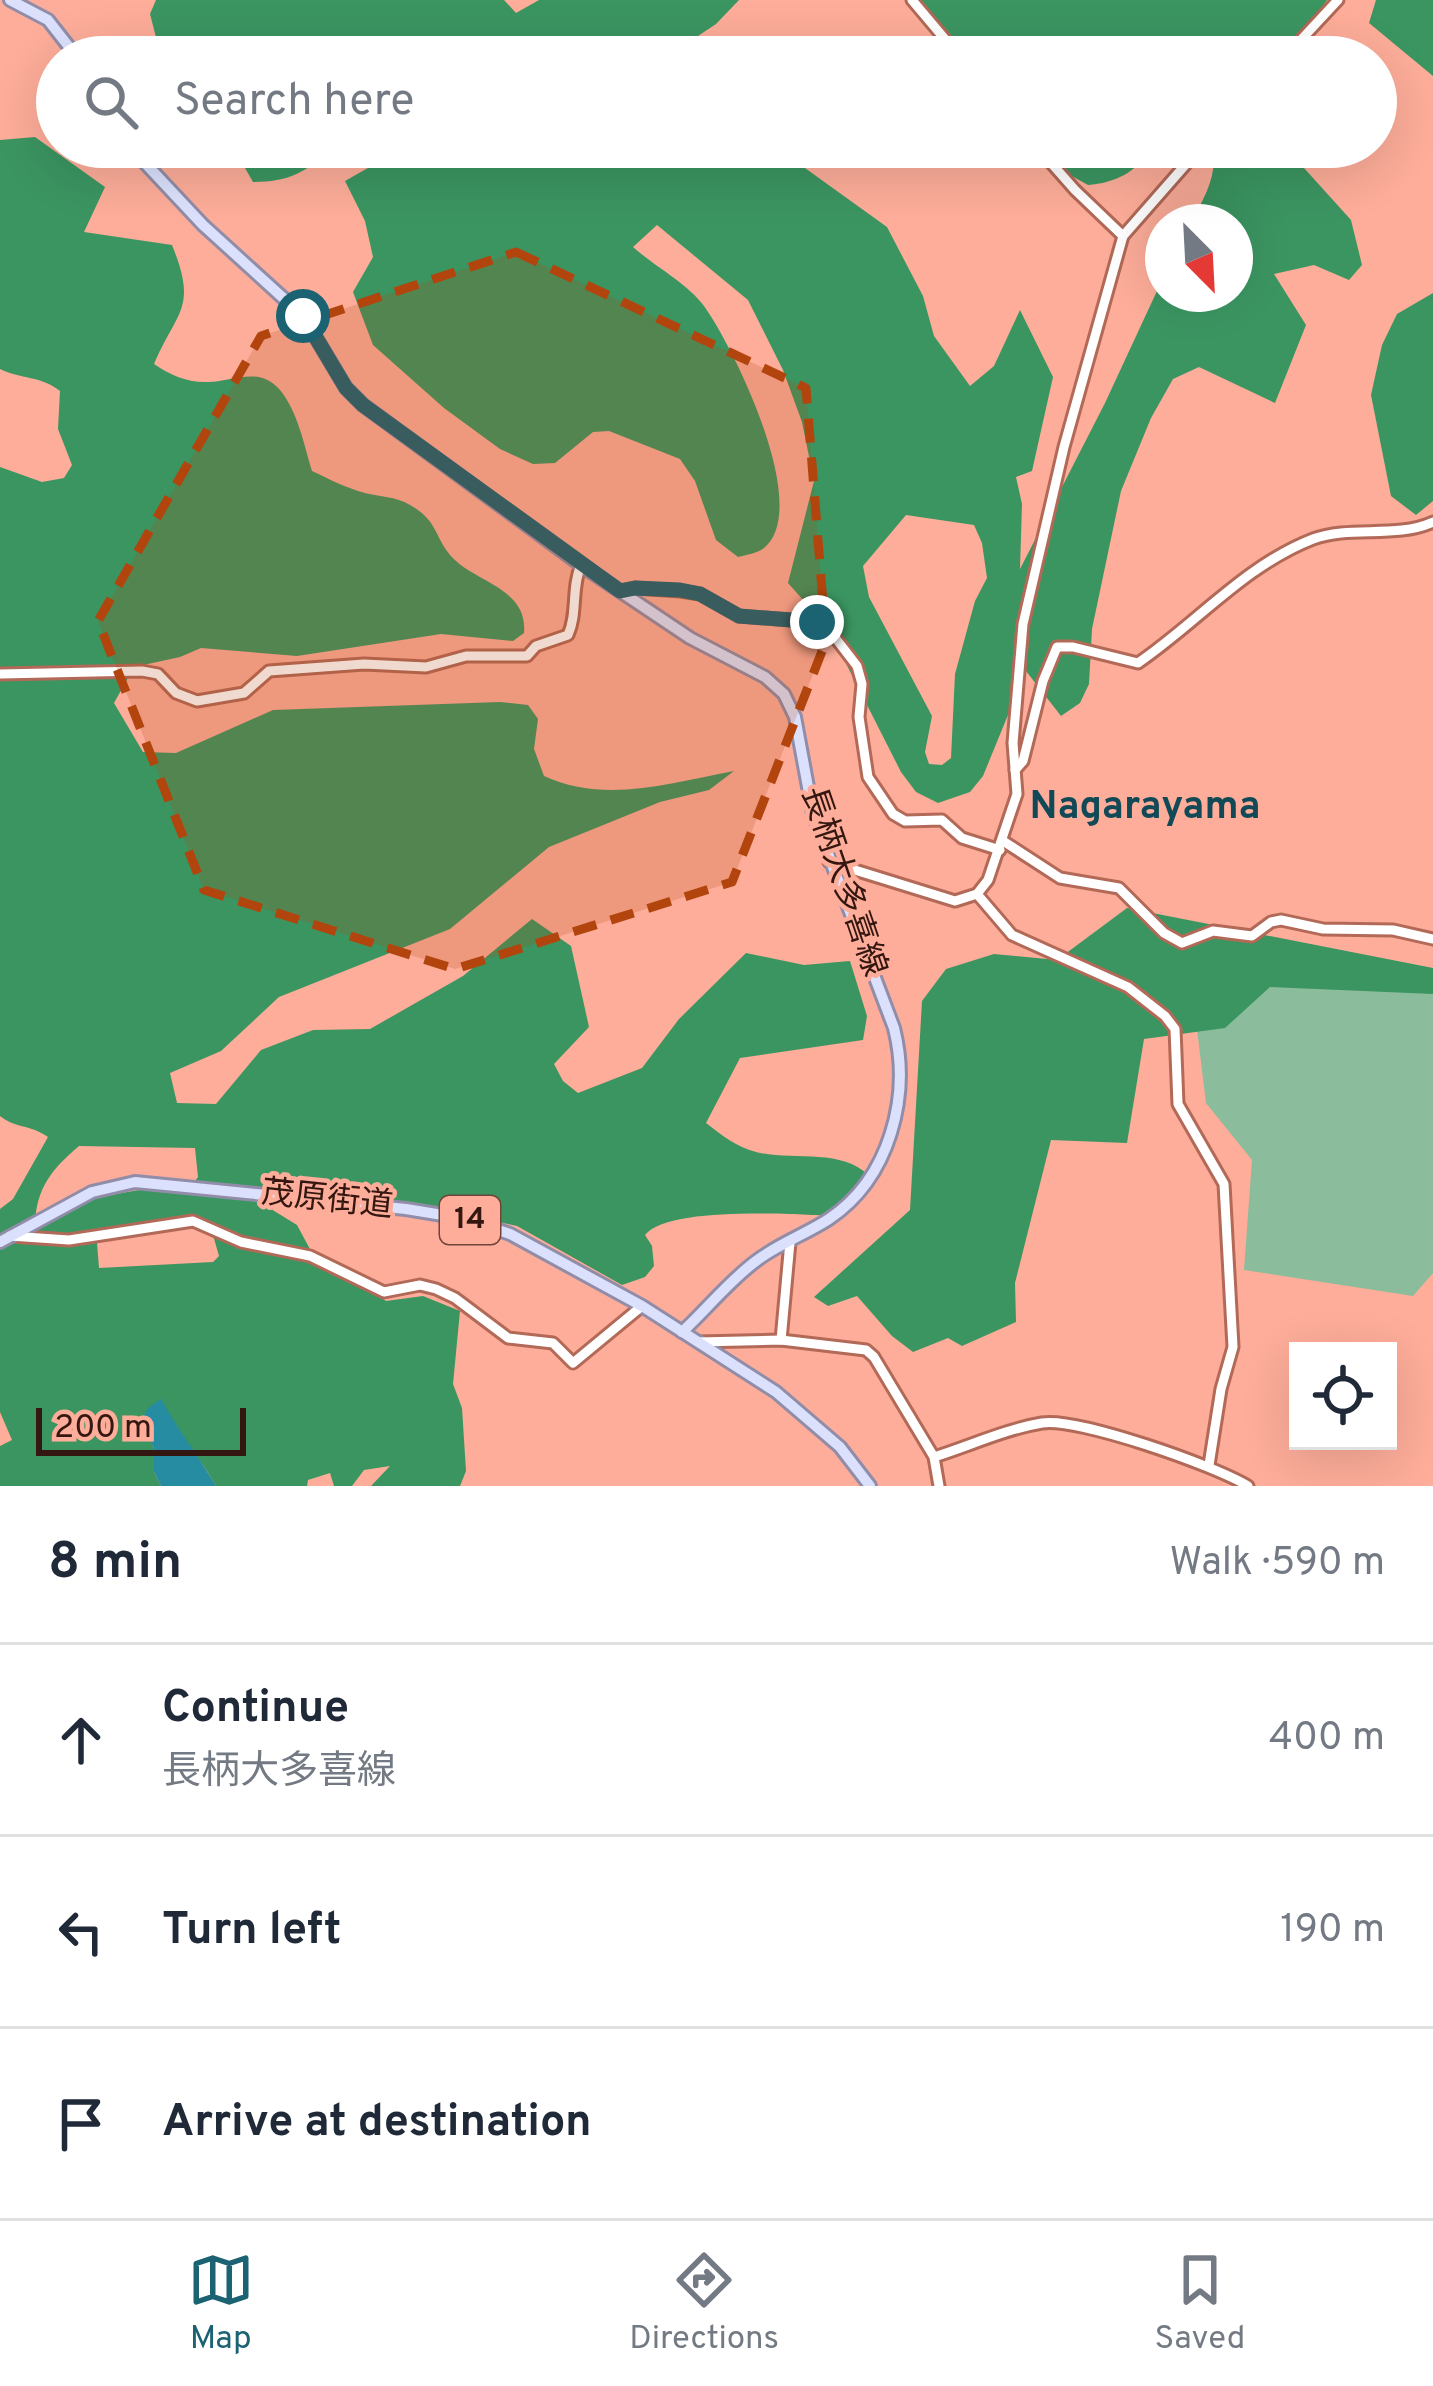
<!DOCTYPE html>
<html lang="en">
<head>
<meta charset="utf-8">
<style>
	body { margin:0; font-family:Overpass,"Noto Sans JP",sans-serif; background:#f6f6f7; color:#1f2937 }
	.controls { position:absolute; right:36px; bottom:36px; display:grid; overflow:hidden; border-radius:0px; box-shadow:0 12px 48px #0002 }
	.controls button { width:108px; height:108px; display:grid; place-items:center; padding:0; border:0; border-bottom:3px solid #e0e1e3; background:#fff; color:#1f2937; font:60px sans-serif }
	.compass { position:absolute; left:1145px; top:204px; width:108px; height:108px; border-radius:50%; background:#fff; box-shadow:0 12px 48px #0002; rotate:156deg }
	.scale { position:absolute; left:36px; bottom:30px; width:210px; box-sizing:border-box; padding-left:12px; border:6px solid #341710; border-top:0; font-size:33px; line-height:42px; white-space:nowrap; color:#341710; -webkit-text-stroke:9px #fdad99; paint-order:stroke }
	.stop { position:absolute; width:36px; height:36px; margin:-27px; border:9px solid #1b6372; border-radius:50%; background:#fff }
	.stop.end { background:#1b6372; border-color:#fff; box-shadow:0 3px 12px #0008 }
	.list { margin:0; padding:0; list-style:none }
	h2 { display:flex; justify-content:space-between; align-items:center; height:156px; margin:0; padding:0 48px; font-size:51px }
	h2 small { font-size:39px; font-weight:400; color:#747a83 }
	.list li { display:grid; grid-template-columns:78px 1fr auto; gap:36px; align-items:center; box-sizing:border-box; height:192px; padding:0 48px; border-top:3px solid #e0e1e3 }
	.list b { display:block; font-size:45px; white-space:nowrap }
	.list p { margin:0; font-size:39px; white-space:nowrap; color:#747a83 }
	.list em { font-size:39px; font-style:normal; color:#747a83 }
	.icon { flex:none; width:66px; height:66px; fill:none; stroke:currentColor; stroke-width:2; stroke-linecap:round; stroke-linejoin:round }
	.map { position:relative; flex:none; width:1433px; height:1486px; overflow:hidden }
	.search { position:absolute; background:#fff; box-shadow:0 12px 48px #0002; left:36px; right:36px; top:36px; height:132px; display:flex; align-items:center; gap:30px; box-sizing:border-box; padding:0 42px; border-radius:66px; color:#747a83; font-size:45px }
	.sheet { height:732px; background:#fff }
	nav { display:flex; justify-content:space-around; align-items:center; box-sizing:border-box; height:168px; border-top:3px solid #e0e1e3; background:#fff; font-size:33px; color:#747a83 }
	nav a { display:grid; justify-items:center; gap:6px }
	nav .on { color:#1b6372 }
	.map>svg:first-child { display:block }
</style>
</head>
<body>
<div class="map">
<svg width="1433" height="1486" viewBox="0 0 1433 1486">
	<rect width="100%" height="100%" fill="#fdad99"/>
	<polygon fill="#8bbc9b" points="1279,958 1433,984 1433,1273 1413,1296 1244,1270 1252,1160 1206,1103 1193,997"/>
	<g fill="#3b9561" fill-rule="evenodd">
		<polygon points="156,0 504,0 516,13 539,0 739,0 716,24 686,44 687,57 161,57 150,14"/>
		<polygon points="919,0 1327,0 1291,57 969,57"/>
		<polygon points="1376,0 1433,0 1433,76 1369,23"/>
		<path d="M35,137L105,187L84,232L172,245C198,309 177,310 154,364C170,375 188,383 208,382C235,381 259,366 280,390C298,412 304,445 312,471C329,479 346,488 365,493C380,497 395,496 410,505C437,520 434,535 450,555C474,583 528,587 524,633L513,641L441,634L297,656L201,648L180,657L134,667L114,703L143,752L176,753L273,710L500,702L528,705L538,719L534,749L544,776C605,804 670,783 734,771L709,790L660,802L549,847L450,929L279,997L221,1051L170,1073L177,1103L216,1104L261,1050L313,1030L370,1029L463,976L532,919L571,946L589,1027L554,1064L563,1081L578,1093L642,1068L679,1019L746,953L804,965L850,961L867,1016L863,1040L740,1058L706,1123C722,1135 736,1147 756,1152C792,1161 841,1148 868,1175L833,1216C794,1214 668,1206 645,1235L652,1246L654,1266L645,1277L622,1285L517,1226L422,1205L287,1189L271,1209L297,1225L311,1251L386,1301L423,1296L460,1311L453,1384L462,1408L466,1471L460,1486H371L390,1466L364,1470L352,1486H334L330,1473L308,1480L307,1486H216C193,1446 184,1439 141,1423L154,1448V1472L161,1486H0V1446L12,1440L0,1412V1209L13,1199L48,1137C32,1125 14,1128 0,1116V467L42,482L64,478L72,465L58,429L60,391C42,376 20,379 0,369V140ZM79,1146L195,1148L198,1177L188,1190L151,1188L98,1197L35,1225C36,1188 52,1169 79,1146ZM209,1221L219,1256L213,1262L99,1268L97,1243L160,1222Z"/>
		<path d="M233,147H330C309,173 286,182 253,182Z"/>
		<path d="M390,147H749L791,158L887,227L923,296L934,336L970,386L994,366L1020,310L1053,377L1032,471L1016,477L1022,504L1020,569L1105,403L1163,278V294H1235V222H1191C1204,199 1218,174 1213,147H1285L1351,220L1362,265L1349,280L1314,265L1274,274L1306,325L1275,403L1199,367L1173,379L1151,418L1121,491L1092,629L1089,684L1080,703L1061,716L1026,671L983,776L970,792L938,803L916,792L901,772L828,628L788,583L814,481L802,422L783,370L748,300L657,225L633,247C654,266 687,283 704,306C733,346 813,508 764,548C758,553 746,555 738,557L716,540L695,481L680,459L609,431L593,432L555,463L533,464L500,449L444,408L373,345L353,292L373,257L365,221L345,181L389,156ZM906,515L974,525L982,543L987,578L975,601L955,674L951,758L942,765L929,764L925,752L932,716L869,597L863,566Z"/>
		<path d="M1046,147H1150C1139,172 1114,183 1088,185L1070,175Z"/>
		<polygon points="1433,293 1433,501 1416,515 1391,496 1371,395 1382,345 1397,314"/>
		<polygon points="1127,908 1433,968 1433,994 1270,987 1225,1028 1144,1039 1127,1143 1051,1140 1015,1283 1016,1322 962,1346 948,1338 913,1352 892,1336 857,1296 828,1306 814,1297 910,1210 922,1001 946,969 994,954 1057,960"/>
	</g>
	<path fill="#268ca1" d="M161,1399C178,1430 198,1455 216,1486H161L154,1472V1448L140,1423L148,1408Z"/>
	<g fill="none" stroke-linecap="round" stroke-linejoin="round">
		<g stroke="#b26957" stroke-width="15">
			<g id="minor">
				<polyline points="912,0 960,57"/>
				<polyline points="1285,57 1338,0"/>
				<polyline points="1037,147 1075,190 1123,236"/>
				<polyline points="620,591 635,588 680,591 700,594 739,616 817,622 827,627 857,666 862,684 859,717 868,777 893,814 905,821 942,820 962,838 1000,850"/>
				<path d="M0,674L142,671L158,674L176,693L197,701L244,693L269,671L364,664L426,667L466,656H527L536,646L568,635C578,613 571,588 581,565"/>
				<path d="M1015,770L1023,761L1043,681L1057,647H1073L1138,663C1198,622 1244,566 1313,539C1351,525 1395,539 1433,522"/>
				<polyline points="1003,841 1060,878 1119,888 1164,933 1182,943 1213,931 1252,936 1271,922 1281,920 1323,929 1393,930 1433,939"/>
				<polyline points="829,862 955,901 977,894 988,880 1017,794 1013,743 1023,624 1064,447 1123,236 1201,147"/>
				<polyline points="977,894 1012,935 1128,987 1165,1016 1175,1029 1178,1104 1224,1184 1233,1347 1221,1389 1209,1465"/>
				<polyline points="10,1236 69,1240 193,1221 241,1242 310,1256 384,1292 420,1285 436,1289 455,1298 508,1338 553,1343 573,1363 642,1306"/>
				<polyline points="781,1340 790,1242"/>
				<polyline points="698,1342 781,1340 866,1350 874,1357 934,1457 939,1486"/>
				<path d="M934,1457C969,1446 1006,1429 1042,1423C1077,1417 1216,1466 1248,1486"/>
			</g>
		</g>
		<g stroke="#918da8" stroke-width="16">
			<g id="major">
				<polyline points="10,0 48,20 77,57"/>
				<path d="M130,147L203,225L303,316L346,388L363,405L581,565L690,638L765,677L784,694L795,717L813,814L894,1028C911,1096 890,1178 829,1219C806,1234 778,1244 756,1261C729,1281 707,1309 682,1332"/>
				<polyline points="0,1242 92,1192 135,1182 406,1209 467,1219 510,1234 642,1306 776,1392 840,1447 870,1486"/>
			</g>
		</g>
		<use href="#minor" stroke="#fff" stroke-width="9"/>
		<use href="#major" stroke="#dbe1fc" stroke-width="10"/>
	</g>
	<g fill="none" stroke-linecap="round" stroke-linejoin="round">
		<polyline stroke="#1b6372" stroke-width="15" points="303,316 346,388 363,405 620,591 635,588 680,590 700,594 739,616 817,622"/>
	</g>
	<path fill="#b2450d" fill-opacity="0.2" stroke="#b2450d" stroke-width="9" stroke-dasharray="24 15" stroke-linejoin="round" d="M516,252L806,388L826,641L732,882L455,969L204,890L98,621L261,336Z"/>
	<g text-anchor="middle" dominant-baseline="central" stroke-width="9" stroke-linejoin="round" paint-order="stroke">
		<rect fill="#fdad99" stroke="#704439" stroke-width="3" x="440" y="1196" width="60" height="48" rx="9"/>
		<g font-size="30" font-weight="bold" fill="#341710">
			<text x="470" y="1220">14</text>
		</g>
		<g font-size="33" fill="#341710" stroke="#fdad99">
			<text transform="translate(842 882) rotate(71)">長柄大多喜線</text>
			<text transform="translate(327 1201) rotate(6)">茂原街道</text>
		</g>
		<g font-size="39" font-weight="bold" fill="#114a56" stroke="#fdad99">
			<text x="1145" y="808">Nagarayama</text>
		</g>
	</g>
</svg>
<div class="controls">
<button><svg class="icon" aria-label="locate" viewBox="0 0 24 24"><circle cx="12" cy="12" r="6"/><path d="M12 2v4M12 18v4M2 12h4M18 12h4"/></svg></button>
</div>
<svg class="compass" viewBox="-18 -18 36 36"><path d="M0-13l5 13h-10z" fill="#e53935"/><path d="M0 13l5-13h-10z" fill="#747a83"/></svg>
<div class="scale">200 m</div>
<div class="stop" style="left:303px;top:316px"></div>
<div class="stop end" style="left:817px;top:622px"></div>
<div class="search"><svg class="icon" aria-label="search" viewBox="0 0 24 24"><circle cx="10" cy="10" r="6"/><path d="M15 15l6 6"/></svg>Search here</div>
</div>
<section class="sheet">
<h2>8 min<small>Walk · 590 m</small></h2>
<ul class="list">
<li><svg class="icon" aria-label="ahead" viewBox="0 0 24 24"><path d="M12 20V5M6 11l6-6 6 6"/></svg><div><b>Continue</b><p>長柄大多喜線</p></div><em>400 m</em></li>
<li><svg class="icon" aria-label="left" viewBox="0 0 24 24"><path d="M17 20v-9H6M10 6l-5 5 5 5"/></svg><div><b>Turn left</b></div><em>190 m</em></li>
<li><svg class="icon" aria-label="arrive" viewBox="0 0 24 24"><path d="M6 21V4h12l-3 4 3 4H6"/></svg><div><b>Arrive at destination</b></div></li>
</ul>
</section>
<nav>
<a class="on"><svg class="icon" aria-label="map" viewBox="0 0 24 24"><path d="M3 6l6-2 6 2 6-2v14l-6 2-6-2-6 2zM9 4v14M15 6v14"/></svg>Map</a>
<a><svg class="icon" aria-label="directions" viewBox="0 0 24 24"><path d="M12 3l9 9-9 9-9-9zM9 14v-3h6M13 9l2 2-2 2"/></svg>Directions</a>
<a><svg class="icon" aria-label="saved" viewBox="0 0 24 24"><path d="M7 4h10v16l-5-4-5 4z"/></svg>Saved</a>
</nav>
</body>
</html>
